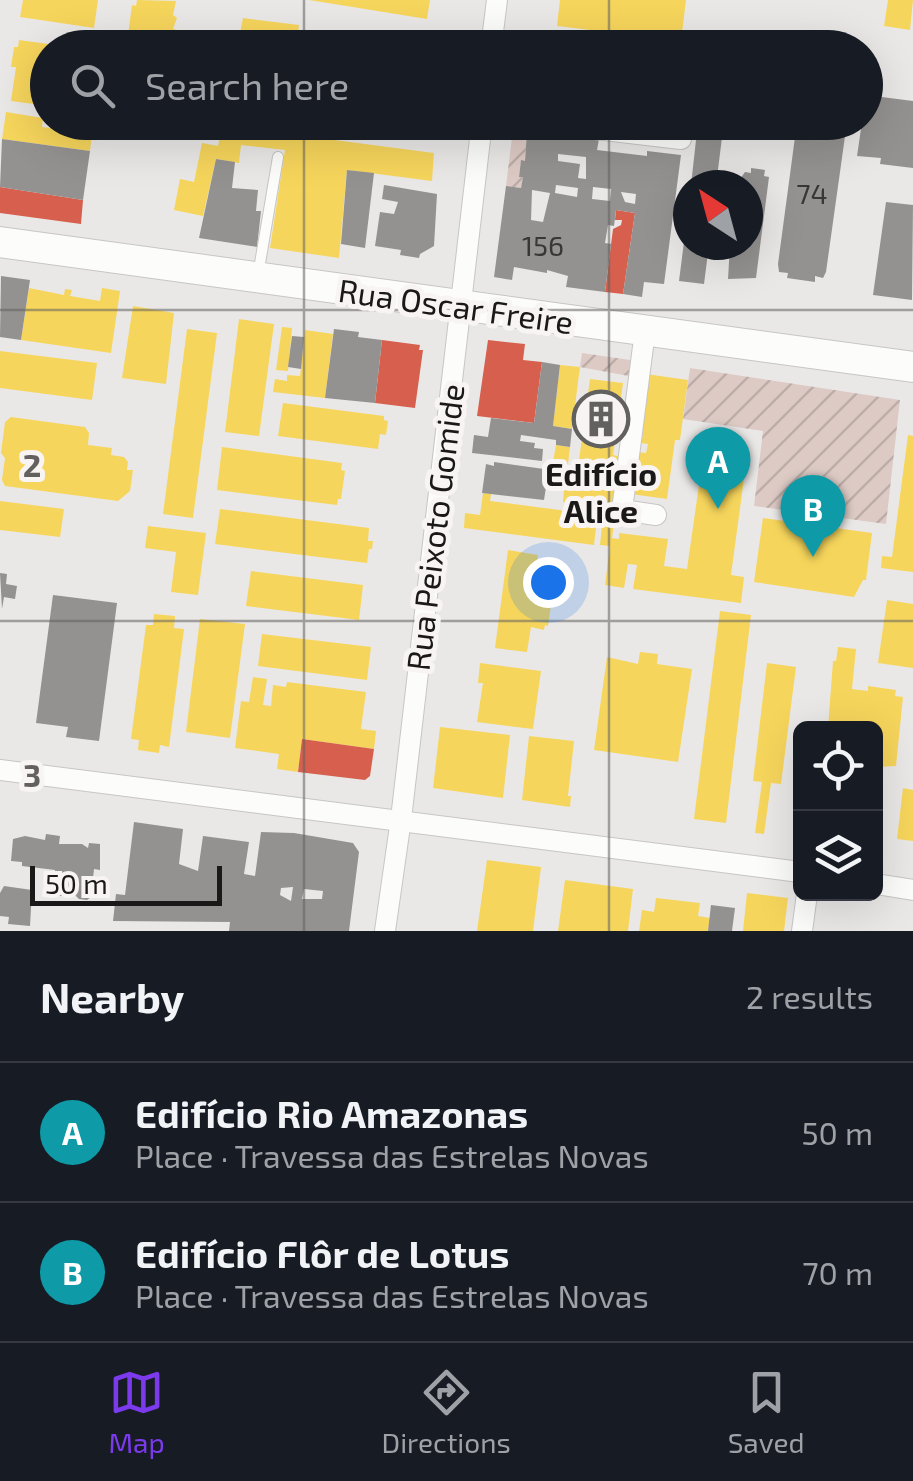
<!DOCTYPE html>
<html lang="en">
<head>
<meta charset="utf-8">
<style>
	body { margin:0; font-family:"Exo 2",sans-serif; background:#242831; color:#f1f3f6 }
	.controls { position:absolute; right:30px; bottom:30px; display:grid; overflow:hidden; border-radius:15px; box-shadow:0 10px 40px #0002 }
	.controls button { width:90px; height:90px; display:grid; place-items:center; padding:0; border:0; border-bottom:2px solid #363941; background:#171b24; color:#f1f3f6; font:50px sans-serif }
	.compass { position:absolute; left:673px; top:170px; width:90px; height:90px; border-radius:50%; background:#171b24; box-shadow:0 10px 40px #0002; rotate:324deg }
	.scale { position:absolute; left:30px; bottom:25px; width:192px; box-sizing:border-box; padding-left:10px; border:5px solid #1a1818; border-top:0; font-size:28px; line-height:35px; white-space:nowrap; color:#1a1818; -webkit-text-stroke:8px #f8f4f3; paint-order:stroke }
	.you { position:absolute; left:548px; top:582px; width:35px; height:35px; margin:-25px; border:8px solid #fff; border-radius:50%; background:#1a73e8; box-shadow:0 0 0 15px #1a73e833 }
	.badge { display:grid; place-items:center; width:65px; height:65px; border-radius:50%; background:#7c3aed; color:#fff; font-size:32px; font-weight:700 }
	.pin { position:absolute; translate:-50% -82px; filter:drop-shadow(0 2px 5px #0008) }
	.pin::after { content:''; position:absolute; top:52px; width:35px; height:30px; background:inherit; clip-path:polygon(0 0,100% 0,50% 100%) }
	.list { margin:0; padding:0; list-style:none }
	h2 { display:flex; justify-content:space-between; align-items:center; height:130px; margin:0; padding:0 40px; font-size:42px }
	h2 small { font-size:32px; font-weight:400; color:#9ea1a6 }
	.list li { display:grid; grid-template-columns:65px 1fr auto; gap:30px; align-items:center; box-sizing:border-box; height:140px; padding:0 40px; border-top:2px solid #363941 }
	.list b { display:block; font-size:38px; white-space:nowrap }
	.list p { margin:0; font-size:32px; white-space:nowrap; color:#9ea1a6 }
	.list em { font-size:32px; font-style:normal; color:#9ea1a6 }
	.icon { flex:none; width:55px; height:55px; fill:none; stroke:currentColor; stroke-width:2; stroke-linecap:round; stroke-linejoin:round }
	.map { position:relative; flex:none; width:913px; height:931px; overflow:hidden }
	.search { position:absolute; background:#171b24; box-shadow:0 10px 40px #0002; left:30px; right:30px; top:30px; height:110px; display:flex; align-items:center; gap:25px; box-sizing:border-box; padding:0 35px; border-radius:55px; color:#9ea1a6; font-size:38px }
	.sheet { height:410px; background:#171b24 }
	nav { display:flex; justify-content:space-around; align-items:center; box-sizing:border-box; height:140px; border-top:2px solid #363941; background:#171b24; font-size:28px; color:#9ea1a6 }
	nav a { display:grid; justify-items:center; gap:5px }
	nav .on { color:#7c3aed }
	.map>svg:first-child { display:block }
</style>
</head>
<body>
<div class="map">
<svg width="913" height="931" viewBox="0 0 913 931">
	<defs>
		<pattern id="garden-furrows" width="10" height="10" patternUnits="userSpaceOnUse" patternTransform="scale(2.5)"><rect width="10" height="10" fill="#ddcac5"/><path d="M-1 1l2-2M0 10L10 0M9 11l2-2" fill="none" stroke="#bdada8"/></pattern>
	</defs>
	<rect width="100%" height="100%" fill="#eae8e7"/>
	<g fill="url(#garden-furrows)">
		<polygon points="513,129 527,131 525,161 521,161 519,176 523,177 521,188 506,186"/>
		<polygon points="582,353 637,361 634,377 580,367"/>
		<polygon points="690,368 900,400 886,524 754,506 763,431 683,419"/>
	</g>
	<g fill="#f6d55c">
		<polygon points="23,0 98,0 94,28 20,17"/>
		<polygon points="137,0 176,1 173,15 177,18 173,29 188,32 185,48 144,48 127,43 132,5 136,6"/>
		<polygon points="309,0 430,0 427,19"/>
		<polygon points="560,0 686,0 681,41 557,26"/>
		<polygon points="888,0 913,0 910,30 884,26"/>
		<polygon points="243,18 299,25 296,48 237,48"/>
		<polygon points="524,35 595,45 595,48 523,48"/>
		<polygon points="743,36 781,42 780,48 741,48"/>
		<polygon points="19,40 56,45 48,48 48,106 11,101 16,67 11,67 14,47 18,47"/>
		<polygon points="6,112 43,118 42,127 60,129 61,122 93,124 90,151 2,139"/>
		<polygon points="116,122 162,122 160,133"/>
		<polygon points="185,122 210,122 208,129"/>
		<polygon points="223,122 297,122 296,135 434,153 432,181 347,170 339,258 270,248 285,150 241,145 239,163 216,159 203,216 174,210 180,179 194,182 202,143 218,146"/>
		<polygon points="341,122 369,122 368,128"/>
		<polygon points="29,288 64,295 65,289 72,290 70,296 100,301 102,288 120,291 111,353 21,340"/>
		<polygon points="133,306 174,313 166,384 122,378"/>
		<polygon points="239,319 274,324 259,436 225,432"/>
		<polygon points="282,327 292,328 288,371 276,370"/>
		<polygon points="187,329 217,333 193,518 163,514"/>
		<polygon points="305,330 333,334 325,398 273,392 275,379 287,381 287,375 300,376"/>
		<polygon points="0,351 97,363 92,400 0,388"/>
		<polygon points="560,365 580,367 572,429 553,426"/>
		<polygon points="646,374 688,380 680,440 675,440 667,499 631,494 637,452 646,453 648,444 641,443 643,435 638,434"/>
		<polygon points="590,379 623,383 613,455 623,457 612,538 619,539 619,533 668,539 664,566 687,569 705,443 748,449 731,575 744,577 741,603 633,589 637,565 628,564 624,588 605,585 610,546 600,545 604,507 563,502 564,489 575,490"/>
		<polygon points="283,403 384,416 384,420 388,421 386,435 380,434 378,449 278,436"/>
		<polygon points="11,417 85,427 89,433 88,445 112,448 111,455 124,457 128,462 127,470 133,470 130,491 118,501 5,486 2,480 5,458 1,453 5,422"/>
		<polygon points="908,435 913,436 913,572 881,568 882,556 892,557"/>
		<polygon points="556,445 570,447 568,464 553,462"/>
		<polygon points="222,447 342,463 341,470 345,471 341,499 338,499 337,505 217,490"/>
		<polygon points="483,493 491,494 490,501 567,511 568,507 598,511 594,545 464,528 465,513 480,515"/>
		<polygon points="0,501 64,509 60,537 0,530"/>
		<polygon points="220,509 369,528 368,541 373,541 372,549 369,549 367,563 215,544"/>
		<polygon points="763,518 872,533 866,580 863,580 854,597 754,582"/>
		<polygon points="148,526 206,533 198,595 171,592 176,552 145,548"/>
		<polygon points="508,550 538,555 535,578 551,580 550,584 554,585 548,626 545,625 544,630 531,627 527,652 495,648"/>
		<polygon points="251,571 363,585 359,620 246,606"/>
		<polygon points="887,600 913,604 913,668 878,663"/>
		<polygon points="720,611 751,615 726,823 694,819"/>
		<polygon points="154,614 175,616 174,628 184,629 169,747 160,745 159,753 138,750 139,740 131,739 146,625 153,625"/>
		<polygon points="200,619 245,624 230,738 186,732"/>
		<polygon points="262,634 371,647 367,680 258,666"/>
		<polygon points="838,647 856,649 852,689 868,691 868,686 896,690 895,696 903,697 896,766 876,767 876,728 828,728 833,661 836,661"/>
		<polygon points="640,652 658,654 657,664 692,669 678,762 594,750 607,657 638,664"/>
		<polygon points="480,663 541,671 533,729 477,722 483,683 478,683"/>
		<polygon points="767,663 796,667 781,784 771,783 764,834 755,833 762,782 753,781"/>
		<polygon points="253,677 267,679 263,705 271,706 273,685 286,687 287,682 366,692 361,729 376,731 374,749 302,739 298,772 277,769 279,754 235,748 241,701 249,702"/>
		<polygon points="440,727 510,735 503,798 433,788"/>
		<polygon points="529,736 574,741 568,796 571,796 570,807 522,800"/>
		<polygon points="903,788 913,790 913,841 897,839"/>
		<polygon points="487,860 541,867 533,931 477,931"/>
		<polygon points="565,880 633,889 628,931 558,931"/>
		<polygon points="747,893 788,898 784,931 743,931"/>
		<polygon points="656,898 700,903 698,916 710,918 708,931 639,931 642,910 654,912"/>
	</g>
	<g fill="#d6604d">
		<polygon points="0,187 83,200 81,224 0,213"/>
		<polygon points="616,210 635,213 623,294 605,292 613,229 621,225 622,220 615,220"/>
		<polygon points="382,340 420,345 419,350 423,350 415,408 375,403"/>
		<polygon points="488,340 525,344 523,360 542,362 534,423 477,416"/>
		<polygon points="302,739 374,749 370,776 365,780 298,772"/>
	</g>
	<g fill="#949291" fill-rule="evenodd">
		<polygon points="866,95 913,101 913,168 880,164 881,158 857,156 862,122 866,122"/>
		<polygon points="698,122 724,122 716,185 691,185"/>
		<polygon points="797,122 847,122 826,272 823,278 815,276 815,282 787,278 788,273 779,272 778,264"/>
		<path d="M527,131L599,139L597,150L647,156V151L681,155L664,284L644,282L642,297L623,294L635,213L616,210L614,226L608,225L605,243L611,244L605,292L566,287L568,276L547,270V273L514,267L512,280L494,277L506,186L521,188L523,177H519L521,160L525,161ZM558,154L586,157V179L578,178L580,164L558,161ZM556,185L578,188L577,197L555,193ZM593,187L611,189L610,201L592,199ZM532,190L550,193L543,222L531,220ZM621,192L636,194L635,204L625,202Z"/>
		<polygon points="2,139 90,151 83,200 0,187"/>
		<polygon points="216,159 235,162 232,188 258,190 256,211 261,211 257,247 199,238"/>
		<polygon points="751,168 765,170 764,176 769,177 756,278 728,279 730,245 748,245 748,185 739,185 740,179 745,172 751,173"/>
		<polygon points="347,170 374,173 365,248 341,244"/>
		<polygon points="384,185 437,194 434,246 420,254 419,258 400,255 401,250 375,246 380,212 394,214 398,202 382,199"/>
		<polygon points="886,202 913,205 912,300 873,295"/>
		<polygon points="686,226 688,245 709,245 704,284 679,281"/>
		<polygon points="1,276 30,280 21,340 0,337"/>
		<polygon points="334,329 359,332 358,337 382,340 375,403 325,398"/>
		<polygon points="292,336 304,337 301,369 288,367"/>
		<polygon points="542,362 560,365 553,426 572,429 570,447 556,445 556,440 521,435 520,441 535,443 534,448 543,449 542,461 472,453 474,435 488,437 491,418 534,423"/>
		<polygon points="545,461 555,463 552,488 546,487 544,500 482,493 486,464 494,466 494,462 544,469"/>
		<polygon points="0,573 7,574 6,584 17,586 15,599 4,597 2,609"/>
		<polygon points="53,595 117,603 99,741 66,737 68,727 36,723"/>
		<path d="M134,822L183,829L179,864L198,871L203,836L249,842L244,874L255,876L261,832L294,833L353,843L359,852L349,931H229L230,922L113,921L116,894L125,895ZM293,887L291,901L280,895L281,888ZM304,889L323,891L322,899H302Z"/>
		<polygon points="46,834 60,836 59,844 82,844 88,848 89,843 100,844 100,870 94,869 91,897 87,900 79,899 72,892 72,897 53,895 55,870 22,866 22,862 11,861 13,839 25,836 45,840"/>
		<polygon points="4,886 32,890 30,926 8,924 9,917 0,916 0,893"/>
		<polygon points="711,905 735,908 732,931 708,931"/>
	</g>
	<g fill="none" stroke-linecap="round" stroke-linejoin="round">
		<g stroke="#c7c5c5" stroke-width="12">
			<polyline id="lane" points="258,275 278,157"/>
		</g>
		<g stroke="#c7c5c5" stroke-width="22">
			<g id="street">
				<polyline points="491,48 497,0"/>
				<polyline points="536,122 681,139"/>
				<polyline points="645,331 622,510 656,515"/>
				<polyline points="0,770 800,872"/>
				<polyline points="876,884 913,890"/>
				<polyline points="385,931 401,819 482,122"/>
				<polyline points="802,931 807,894"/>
			</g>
		</g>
		<g stroke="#c7c5c5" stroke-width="32">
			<polyline id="secondary" points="0,242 913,367"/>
		</g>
		<use href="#lane" stroke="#fcfcfb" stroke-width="10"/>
		<use href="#street" stroke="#fcfcfb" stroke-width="20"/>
		<use href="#secondary" stroke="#fcfcfb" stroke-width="30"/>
	</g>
	<path fill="none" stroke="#636160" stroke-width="2.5" stroke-opacity="0.55" d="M304,0V48M609,0V48M304,122V931M609,122V931M0,310H913M0,621H913"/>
	<defs>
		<g id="building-ring" transform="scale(2.875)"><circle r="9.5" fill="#f8f4f3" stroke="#636160" stroke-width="1.5"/><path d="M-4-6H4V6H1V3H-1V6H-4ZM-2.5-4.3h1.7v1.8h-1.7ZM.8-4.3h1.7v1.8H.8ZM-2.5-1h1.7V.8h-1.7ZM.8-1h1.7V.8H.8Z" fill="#636160"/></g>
	</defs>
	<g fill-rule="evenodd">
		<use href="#building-ring" x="601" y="419"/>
	</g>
	<g text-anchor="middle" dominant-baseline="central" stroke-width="10" stroke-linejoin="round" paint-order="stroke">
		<g font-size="28" fill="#383636">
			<text x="812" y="193">74</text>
			<text x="543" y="245">156</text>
		</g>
		<g font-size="32" fill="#1a1818" stroke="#f8f4f3">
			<text transform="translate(456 305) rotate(8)">Rua Oscar Freire</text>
			<text transform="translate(434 527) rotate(-83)">Rua Peixoto Gomide</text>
		</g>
		<g font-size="32" font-weight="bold" fill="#1a1818" stroke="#f8f4f3">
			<text x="601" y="473">Edifício<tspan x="601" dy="37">Alice</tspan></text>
		</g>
	</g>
	<g font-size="32" text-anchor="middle" font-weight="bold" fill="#636160" stroke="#f8f4f3" stroke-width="10" stroke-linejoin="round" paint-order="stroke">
		<text x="32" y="477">2</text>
		<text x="32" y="787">3</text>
	</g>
</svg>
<div class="controls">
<button><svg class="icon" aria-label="locate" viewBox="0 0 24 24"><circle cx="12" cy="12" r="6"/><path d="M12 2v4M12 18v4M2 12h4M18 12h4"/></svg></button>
<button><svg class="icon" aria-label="layers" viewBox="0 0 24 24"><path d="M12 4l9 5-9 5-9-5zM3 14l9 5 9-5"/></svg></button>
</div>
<svg class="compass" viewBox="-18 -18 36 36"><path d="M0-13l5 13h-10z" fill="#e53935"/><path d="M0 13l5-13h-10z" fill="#9ea1a6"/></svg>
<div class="scale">50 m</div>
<div class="you"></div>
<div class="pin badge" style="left:718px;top:509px;background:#0f9aa8">A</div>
<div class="pin badge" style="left:813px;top:557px;background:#0f9aa8">B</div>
<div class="search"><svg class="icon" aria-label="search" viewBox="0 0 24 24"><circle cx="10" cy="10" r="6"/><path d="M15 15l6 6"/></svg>Search here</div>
</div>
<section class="sheet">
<h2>Nearby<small>2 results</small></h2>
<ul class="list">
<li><span class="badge" style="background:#0f9aa8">A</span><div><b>Edifício Rio Amazonas</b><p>Place · Travessa das Estrelas Novas</p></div><em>50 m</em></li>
<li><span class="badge" style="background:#0f9aa8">B</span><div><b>Edifício Flôr de Lotus</b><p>Place · Travessa das Estrelas Novas</p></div><em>70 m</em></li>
</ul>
</section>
<nav>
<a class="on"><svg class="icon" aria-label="map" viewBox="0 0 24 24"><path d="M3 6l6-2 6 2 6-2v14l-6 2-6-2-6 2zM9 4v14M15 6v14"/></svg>Map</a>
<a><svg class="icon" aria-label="directions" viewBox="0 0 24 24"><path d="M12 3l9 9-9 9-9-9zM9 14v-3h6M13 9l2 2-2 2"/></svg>Directions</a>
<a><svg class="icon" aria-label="saved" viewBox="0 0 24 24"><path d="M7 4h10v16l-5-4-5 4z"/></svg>Saved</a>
</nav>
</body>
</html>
